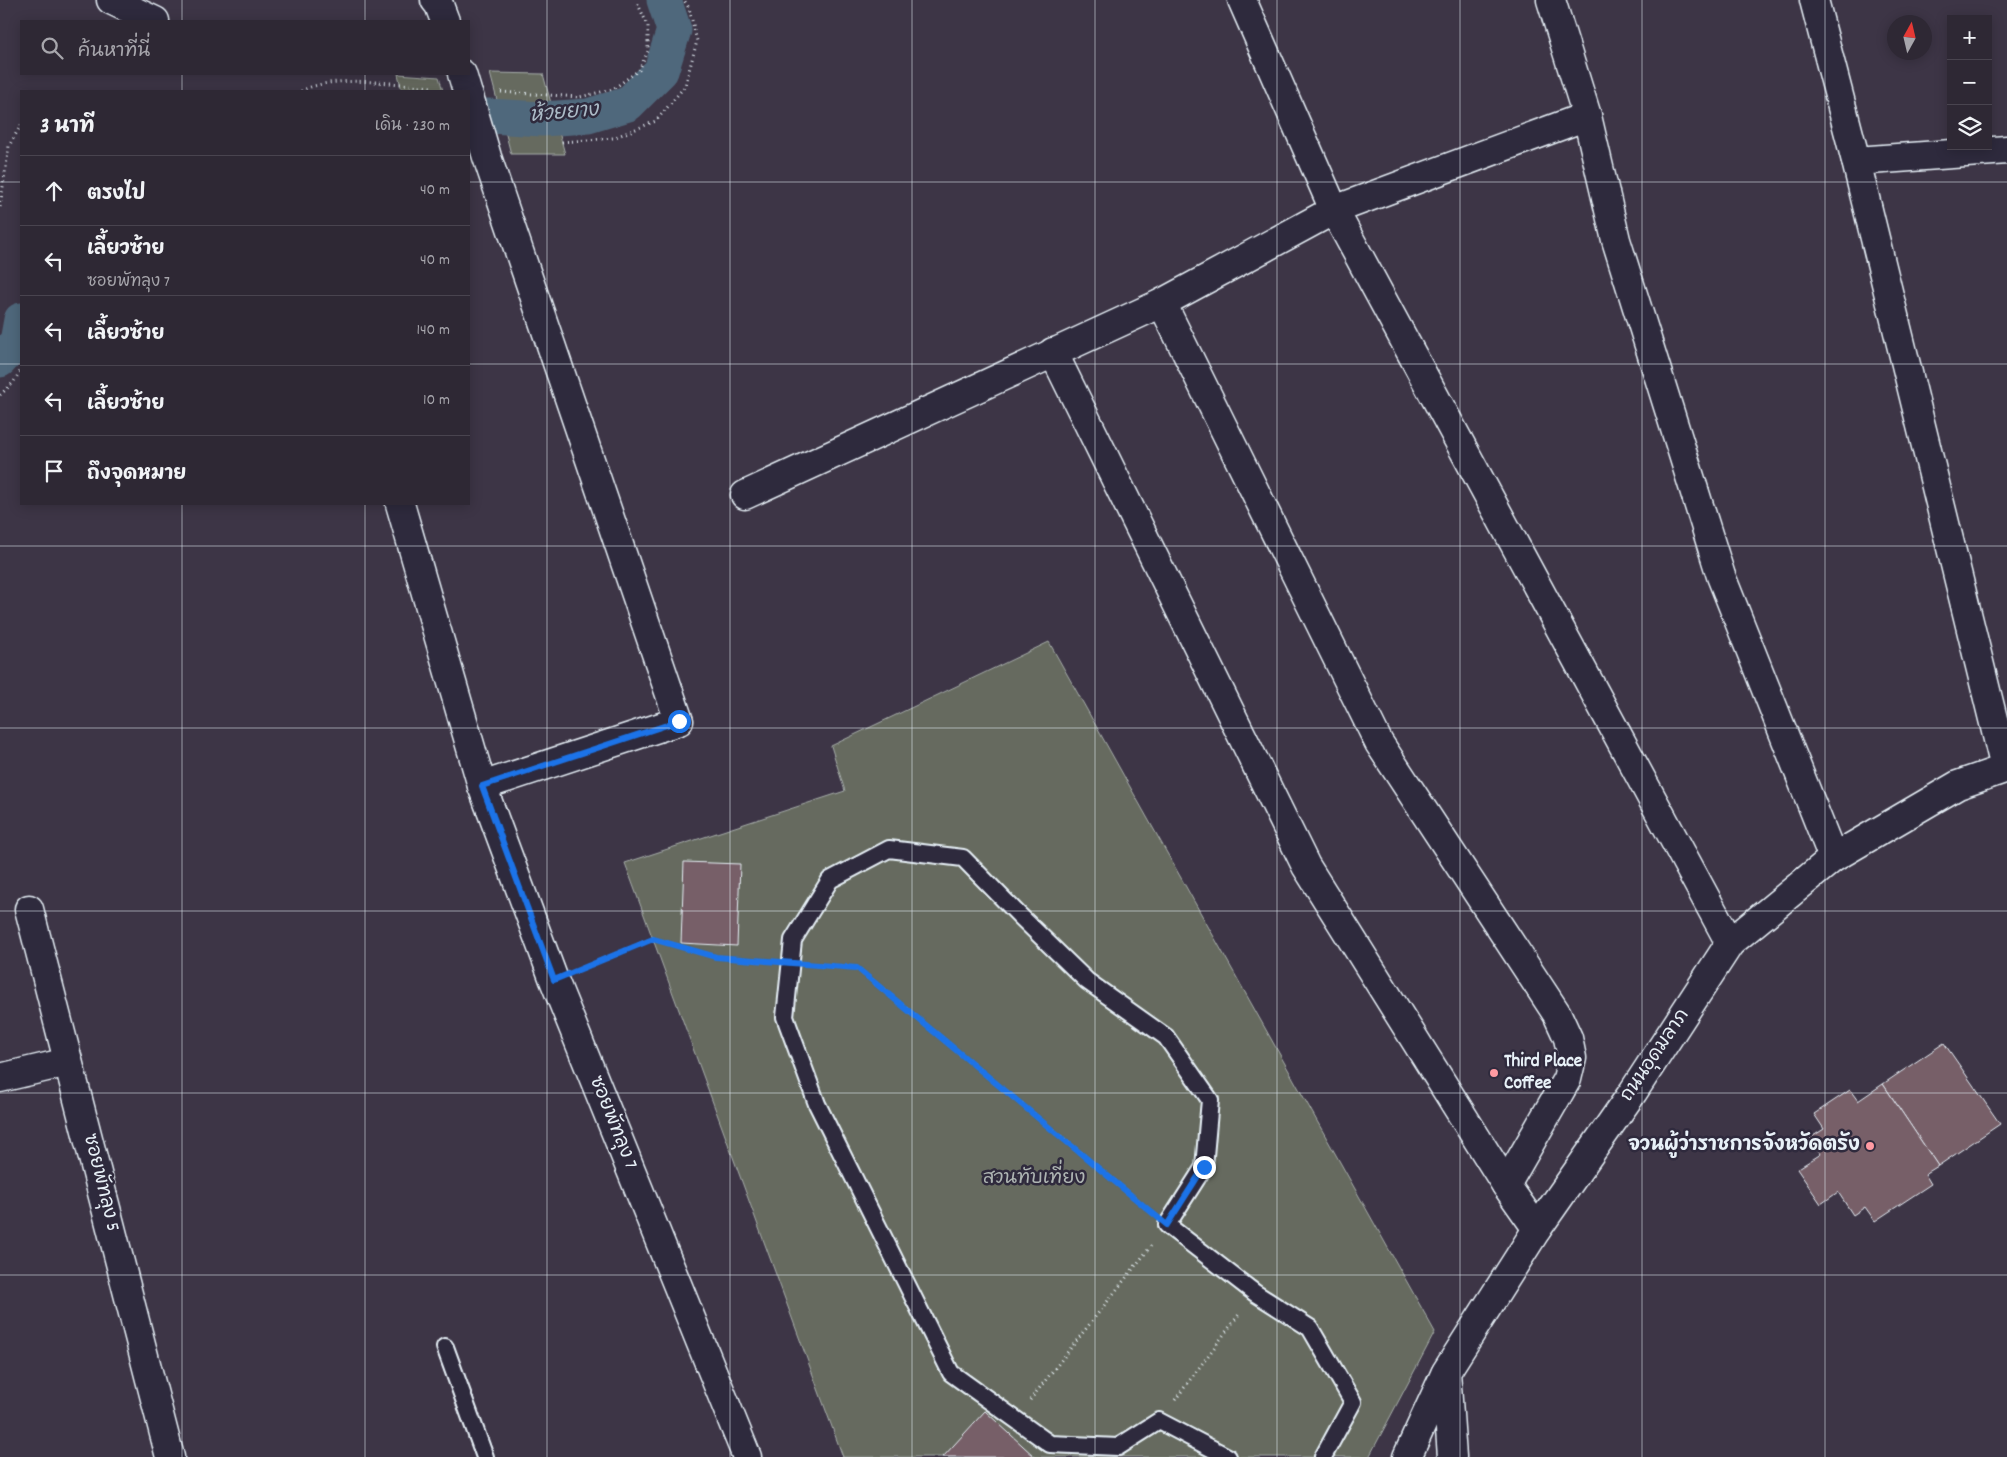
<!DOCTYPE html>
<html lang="th">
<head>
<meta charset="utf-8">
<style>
	body { margin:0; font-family:Dekko,"Playpen Sans Thai",sans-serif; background:#36303c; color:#f1f3f6 }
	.controls { position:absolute; right:15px; top:15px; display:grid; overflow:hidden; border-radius:0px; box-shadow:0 2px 12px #0003 }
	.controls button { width:45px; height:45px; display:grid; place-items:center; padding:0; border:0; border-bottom:1px solid #49444f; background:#2e2834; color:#f1f3f6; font:25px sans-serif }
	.compass { position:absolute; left:1887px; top:15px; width:45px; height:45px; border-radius:50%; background:#2e2834; box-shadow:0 2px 12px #0003; rotate:8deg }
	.stop { position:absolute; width:15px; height:15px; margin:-11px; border:4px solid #1a73e8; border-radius:50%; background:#fff }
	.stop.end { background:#1a73e8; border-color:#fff; box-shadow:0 1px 5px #0008 }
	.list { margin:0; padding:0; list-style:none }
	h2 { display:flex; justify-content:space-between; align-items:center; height:65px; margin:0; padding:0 20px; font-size:21px }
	h2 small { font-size:16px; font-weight:400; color:#a7a6ac }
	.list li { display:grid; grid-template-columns:32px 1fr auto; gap:15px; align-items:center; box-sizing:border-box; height:70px; padding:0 20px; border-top:1px solid #49444f }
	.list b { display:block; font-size:19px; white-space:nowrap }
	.list p { margin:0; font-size:16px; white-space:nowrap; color:#a7a6ac }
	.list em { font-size:16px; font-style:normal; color:#a7a6ac }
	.icon { flex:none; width:28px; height:28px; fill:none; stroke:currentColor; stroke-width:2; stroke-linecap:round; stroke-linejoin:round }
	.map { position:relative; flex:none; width:2007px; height:1457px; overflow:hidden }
	.search { position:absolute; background:#2e2834; box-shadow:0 2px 12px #0003; left:20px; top:20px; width:450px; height:55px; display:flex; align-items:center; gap:12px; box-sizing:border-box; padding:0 18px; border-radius:0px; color:#a7a6ac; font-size:19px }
	.panel { position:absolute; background:#2e2834; box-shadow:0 2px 12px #0003; left:20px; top:90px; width:450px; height:415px; border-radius:0px }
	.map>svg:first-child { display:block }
</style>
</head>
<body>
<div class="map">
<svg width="2007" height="1457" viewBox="0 0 2007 1457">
	<rect width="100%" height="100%" fill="#3d3546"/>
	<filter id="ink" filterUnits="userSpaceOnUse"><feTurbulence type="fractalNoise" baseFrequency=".02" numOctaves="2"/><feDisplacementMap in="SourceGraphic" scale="10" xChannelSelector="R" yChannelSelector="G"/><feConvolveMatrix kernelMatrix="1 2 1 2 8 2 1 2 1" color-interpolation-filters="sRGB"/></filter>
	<g filter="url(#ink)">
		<g fill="#666b5e" stroke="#a7aeab">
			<polygon points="490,73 543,74 565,154 511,154"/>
			<polygon points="398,74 439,77 443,91 402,91"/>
			<polygon points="1049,642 1435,1332 1369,1457 843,1457 625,863 845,791 831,746"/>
		</g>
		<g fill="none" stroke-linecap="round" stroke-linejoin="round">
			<g stroke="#50677b" stroke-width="35">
				<polyline points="469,115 542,119 588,116 628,104 661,71 674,30 664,0"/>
				<polyline points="0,360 17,342 21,320"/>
			</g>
		</g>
		<g fill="#775f68" stroke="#e8f1f8">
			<polygon points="684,862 740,864 737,946 681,943"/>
			<polygon points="1944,1043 2000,1124 1938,1166 1883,1084"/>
			<polygon points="1883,1084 1938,1166 1925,1174 1931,1184 1875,1221 1865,1207 1853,1215 1838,1192 1821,1204 1797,1169 1821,1154 1810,1138 1824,1129 1814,1114 1850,1090 1858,1101"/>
			<polygon points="985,1411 1035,1457 943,1457"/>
		</g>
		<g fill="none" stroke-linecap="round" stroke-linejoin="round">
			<g stroke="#e8f1f8" stroke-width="20">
				<g id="lane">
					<polyline points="445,1347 485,1457"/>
					<polyline points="1228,1457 1159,1421 1118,1447 1050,1444 951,1373 817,1104 785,1017 793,940 830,880 889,849 963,858 1019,915 1087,981 1166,1037 1210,1100 1204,1167 1167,1225 1255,1293 1310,1328 1353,1402 1323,1457"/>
				</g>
			</g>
			<g stroke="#e8f1f8" stroke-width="31">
				<g id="street">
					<polyline points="111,0 155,21"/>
					<polyline points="435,0 439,5 445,21"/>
					<polyline points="1242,0 1334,210 1730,943"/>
					<polyline points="1551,0 1587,116 1616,240 1721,576 1833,858"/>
					<polyline points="1814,0 1856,161 2005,768"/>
					<polyline points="462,74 467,91"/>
					<polyline points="469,96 487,157 679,721 482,786"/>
					<polyline points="1856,161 2007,150"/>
					<polyline points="1162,303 1379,743 1557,1014 1568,1038 1572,1058 1567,1079 1506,1185"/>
					<polyline points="1053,352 1306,866 1506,1185 1537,1229"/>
					<polyline points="745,495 1162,303 1334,210 1587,116"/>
					<polyline points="400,504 482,786 554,980 747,1457"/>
					<polyline points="29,909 170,1457"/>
					<polyline points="0,1078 68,1062"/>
					<polyline points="1407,1457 1445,1374"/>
					<polyline points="1452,1457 1446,1372 1537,1229 1633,1092 1730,943 1833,858 1958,785 2007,768"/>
				</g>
			</g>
			<g stroke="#e8f1f8" stroke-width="3" stroke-dasharray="1 4" stroke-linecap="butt">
				<path d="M301,91C334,74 395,84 433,87"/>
				<polyline points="501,92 580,97 613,89 639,70 648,51 648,26 636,0"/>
				<polyline points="562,142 613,138 656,121 685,86 697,41 689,8 684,0"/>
				<polyline points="0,207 9,146 21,125"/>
				<polyline points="0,395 13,383 21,370"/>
				<polyline points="816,965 857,968 1148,1209"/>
				<polyline points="583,968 653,939 716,957 765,961"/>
				<polyline points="1030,1400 1151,1246"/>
				<polyline points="1175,1400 1240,1313"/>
			</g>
			<use href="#lane" stroke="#2f2a3d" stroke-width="16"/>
			<use href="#street" stroke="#2f2a3d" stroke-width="28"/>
		</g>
	</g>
	<g fill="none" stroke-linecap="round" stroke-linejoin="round" filter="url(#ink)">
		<polyline stroke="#1a73e8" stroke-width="6" points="679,721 482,786 554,980 653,939 716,957 857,968 1167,1225 1204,1167"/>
	</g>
	<path fill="none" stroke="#e8f1f8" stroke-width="1" stroke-opacity="0.55" d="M182,0V21M365,0V21M547,0V1457M730,0V1457M912,0V1457M1095,0V1457M1277,0V1457M1460,0V1457M1642,0V1457M1825,0V1457M182,74V91M365,74V91M0,182H21M469,182H2007M0,364H21M469,364H2007M182,504V1457M365,504V1457M0,546H2007M0,728H2007M0,911H2007M0,1093H2007M0,1275H2007"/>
	<g fill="#ff9aa2" stroke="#2f2a3d" stroke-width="2">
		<circle cx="1494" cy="1073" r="5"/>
		<circle cx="1870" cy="1146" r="5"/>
	</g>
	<g text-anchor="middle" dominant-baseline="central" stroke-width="5" stroke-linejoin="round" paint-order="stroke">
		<g font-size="19" fill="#e8f1f8" stroke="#2f2a3d">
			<text transform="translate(1656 1056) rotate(-56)">ถนนอุดมลาภ</text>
			<text transform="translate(612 1123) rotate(68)">ซอยพัทลุง 7</text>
			<text transform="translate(100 1183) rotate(76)">ซอยพัทลุง 5</text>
		</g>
		<g font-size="19" font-weight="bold" fill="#e8f1f8" stroke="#2f2a3d" text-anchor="start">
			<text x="1504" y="1062">Third Place<tspan x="1504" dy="22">Coffee</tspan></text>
			<text x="1860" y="1146" text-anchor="end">จวนผู้ว่าราชการจังหวัดตรัง</text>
		</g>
		<g font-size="19" fill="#aeb5b3" stroke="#2f2a3d">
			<text x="1034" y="1179">สวนทับเที่ยง</text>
		</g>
		<g font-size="20" font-style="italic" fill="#abbac6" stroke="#2f2a3d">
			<text transform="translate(564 114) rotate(-5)">ห้วยยาง</text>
		</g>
	</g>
</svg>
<div class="controls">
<button>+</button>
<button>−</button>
<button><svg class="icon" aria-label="layers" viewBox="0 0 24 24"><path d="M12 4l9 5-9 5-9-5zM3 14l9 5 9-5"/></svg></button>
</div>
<svg class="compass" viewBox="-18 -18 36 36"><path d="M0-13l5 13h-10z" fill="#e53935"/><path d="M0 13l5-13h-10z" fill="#a7a6ac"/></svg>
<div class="stop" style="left:679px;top:721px"></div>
<div class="stop end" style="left:1204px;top:1167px"></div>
<div class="search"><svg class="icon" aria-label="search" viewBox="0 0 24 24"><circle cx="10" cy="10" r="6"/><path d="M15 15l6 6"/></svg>ค้นหาที่นี่</div>
<section class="panel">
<h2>3 นาที<small>เดิน · 230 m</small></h2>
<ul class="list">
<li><svg class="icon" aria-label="ahead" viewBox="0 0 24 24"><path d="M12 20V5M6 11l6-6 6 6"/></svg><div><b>ตรงไป</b></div><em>40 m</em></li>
<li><svg class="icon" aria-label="left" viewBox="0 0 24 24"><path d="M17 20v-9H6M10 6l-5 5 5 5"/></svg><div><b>เลี้ยวซ้าย</b><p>ซอยพัทลุง 7</p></div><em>40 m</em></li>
<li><svg class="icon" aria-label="left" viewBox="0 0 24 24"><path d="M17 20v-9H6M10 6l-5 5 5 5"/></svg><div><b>เลี้ยวซ้าย</b></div><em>140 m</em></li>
<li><svg class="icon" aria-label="left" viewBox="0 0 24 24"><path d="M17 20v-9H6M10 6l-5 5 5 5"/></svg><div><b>เลี้ยวซ้าย</b></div><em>10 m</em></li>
<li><svg class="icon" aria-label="arrive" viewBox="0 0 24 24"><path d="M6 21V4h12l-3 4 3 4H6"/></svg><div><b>ถึงจุดหมาย</b></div></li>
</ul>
</section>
</div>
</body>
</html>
